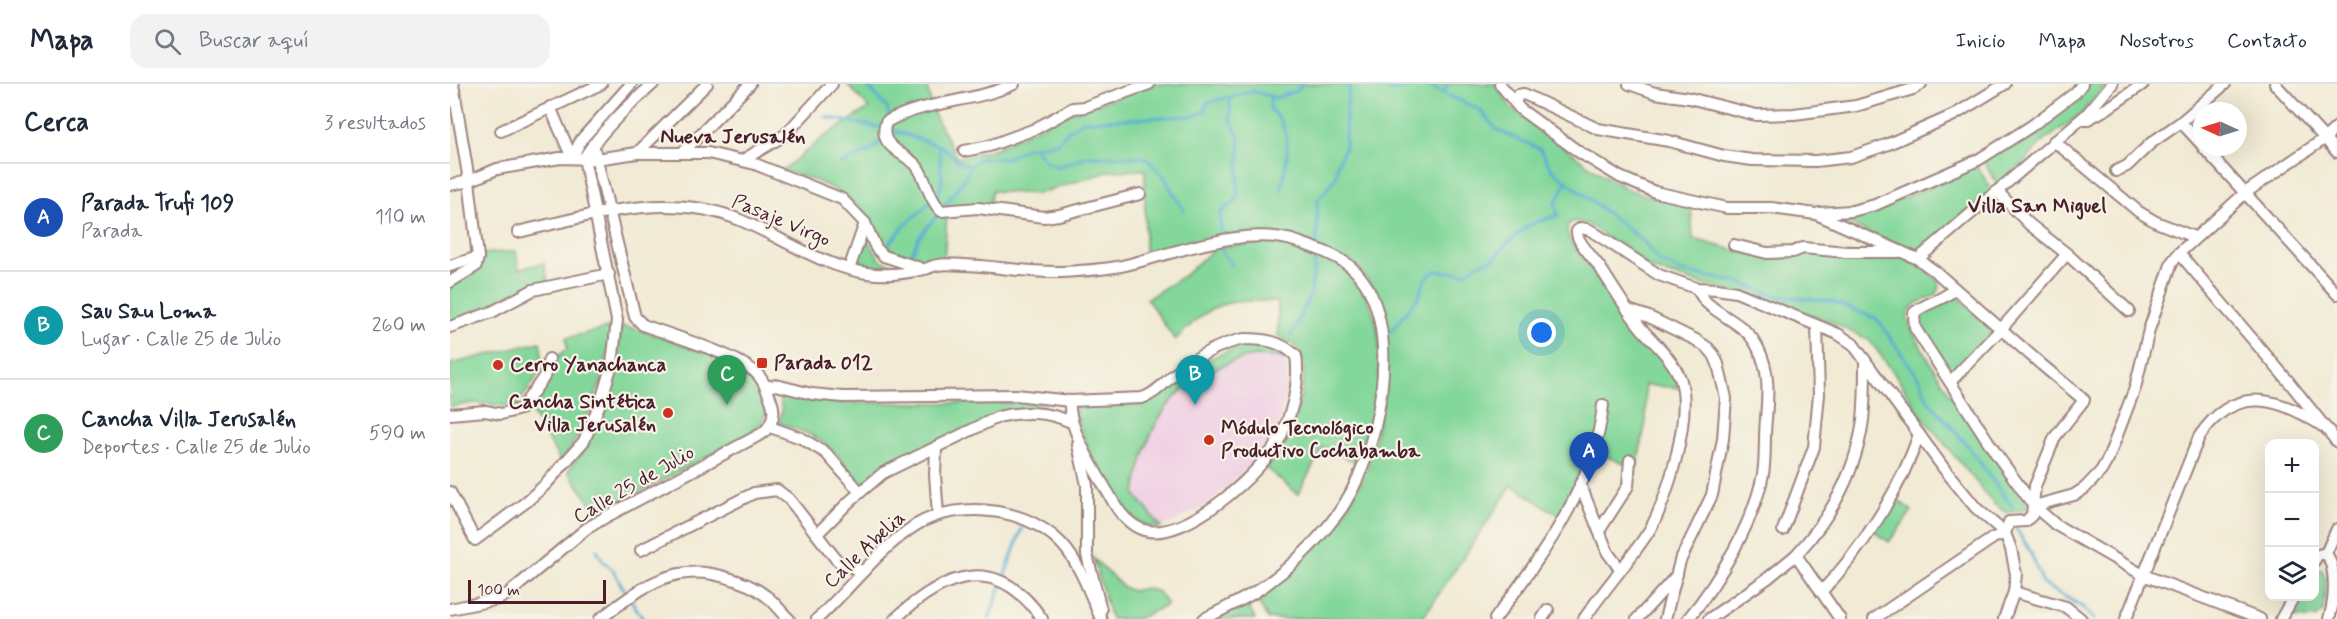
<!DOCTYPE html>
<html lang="es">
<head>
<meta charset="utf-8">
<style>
	body { margin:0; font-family:Mynerve,sans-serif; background:#f2f2f3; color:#1f2937 }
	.controls { position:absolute; right:18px; bottom:18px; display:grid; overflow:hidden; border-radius:12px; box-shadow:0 6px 24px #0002 }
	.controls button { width:54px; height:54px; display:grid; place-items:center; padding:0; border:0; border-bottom:2px solid #e0e1e3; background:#fff; color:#1f2937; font:30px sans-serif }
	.compass { position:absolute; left:1743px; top:18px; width:54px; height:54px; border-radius:50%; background:#fff; box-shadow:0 6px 24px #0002; rotate:274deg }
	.scale { position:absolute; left:18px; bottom:15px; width:138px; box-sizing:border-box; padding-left:6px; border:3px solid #4a1f2b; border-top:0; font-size:16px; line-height:21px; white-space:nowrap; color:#4a1f2b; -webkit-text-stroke:4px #f7f3e8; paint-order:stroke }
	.you { position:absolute; left:1092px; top:249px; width:21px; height:21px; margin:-15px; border:4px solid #fff; border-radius:50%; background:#1a73e8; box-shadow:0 0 0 9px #1a73e833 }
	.badge { display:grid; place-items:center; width:39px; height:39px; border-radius:50%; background:#1a73e8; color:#fff; font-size:20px; font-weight:700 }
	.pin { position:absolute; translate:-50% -50px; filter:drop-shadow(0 2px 3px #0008) }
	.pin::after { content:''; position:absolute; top:32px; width:21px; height:18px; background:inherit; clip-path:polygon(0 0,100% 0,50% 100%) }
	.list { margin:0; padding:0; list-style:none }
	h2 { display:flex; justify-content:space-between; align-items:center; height:78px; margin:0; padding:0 24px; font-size:26px }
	h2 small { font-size:20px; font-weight:400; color:#747a83 }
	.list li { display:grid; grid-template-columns:39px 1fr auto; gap:18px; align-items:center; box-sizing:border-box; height:108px; padding:0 24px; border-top:2px solid #e0e1e3 }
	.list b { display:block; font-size:22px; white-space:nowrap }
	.list p { margin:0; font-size:20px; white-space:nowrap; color:#747a83 }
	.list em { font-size:20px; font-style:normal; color:#747a83 }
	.icon { flex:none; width:33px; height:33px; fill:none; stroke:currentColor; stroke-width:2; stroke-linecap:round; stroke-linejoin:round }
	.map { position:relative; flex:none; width:1887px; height:535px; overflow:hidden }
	header { display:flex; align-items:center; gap:36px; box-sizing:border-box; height:84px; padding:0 30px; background:#fff; border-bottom:2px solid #e0e1e3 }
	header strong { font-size:28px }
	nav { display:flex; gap:33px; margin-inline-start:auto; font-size:21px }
	.search { width:420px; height:54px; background:#f2f2f3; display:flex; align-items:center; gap:15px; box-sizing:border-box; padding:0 21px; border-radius:18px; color:#747a83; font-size:22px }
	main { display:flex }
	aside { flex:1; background:#fff }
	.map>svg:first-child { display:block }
</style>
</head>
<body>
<header>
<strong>Mapa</strong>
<div class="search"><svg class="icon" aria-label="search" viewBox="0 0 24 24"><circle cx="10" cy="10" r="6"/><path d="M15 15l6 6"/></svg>Buscar aquí</div>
<nav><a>Inicio</a><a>Mapa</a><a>Nosotros</a><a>Contacto</a></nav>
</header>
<main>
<aside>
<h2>Cerca<small>3 resultados</small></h2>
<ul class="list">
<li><span class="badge" style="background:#1a4fb4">A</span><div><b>Parada Trufi 109</b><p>Parada</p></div><em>110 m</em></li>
<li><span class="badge" style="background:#0f9aa8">B</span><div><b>Sau Sau Loma</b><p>Lugar · Calle 25 de Julio</p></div><em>260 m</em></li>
<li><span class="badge" style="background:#2e9e5b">C</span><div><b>Cancha Villa Jerusalén</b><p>Deportes · Calle 25 de Julio</p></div><em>590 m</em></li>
</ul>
</aside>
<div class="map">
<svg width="1887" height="535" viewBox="0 0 1887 535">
	<rect width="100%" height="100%" fill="#f7f3e8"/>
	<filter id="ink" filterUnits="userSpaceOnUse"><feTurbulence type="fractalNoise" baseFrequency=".0167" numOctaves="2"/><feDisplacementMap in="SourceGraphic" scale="12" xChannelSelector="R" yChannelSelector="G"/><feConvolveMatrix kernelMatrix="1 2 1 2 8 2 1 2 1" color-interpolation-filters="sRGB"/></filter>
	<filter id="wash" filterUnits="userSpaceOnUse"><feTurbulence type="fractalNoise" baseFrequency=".008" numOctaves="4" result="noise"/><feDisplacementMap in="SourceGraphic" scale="24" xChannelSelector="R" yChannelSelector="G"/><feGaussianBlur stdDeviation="1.35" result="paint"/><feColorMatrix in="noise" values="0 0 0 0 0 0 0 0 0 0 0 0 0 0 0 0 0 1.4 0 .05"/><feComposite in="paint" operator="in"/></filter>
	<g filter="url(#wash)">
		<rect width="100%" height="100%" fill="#f1ead4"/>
		<polygon fill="#f0d0e4" points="805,272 834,274 838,298 830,337 825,348 807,374 756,422 711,443 685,410 690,380 701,348 719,317 748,293 776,280"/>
		<g fill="#83d79a" stroke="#667b62" stroke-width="1.5">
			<path d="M397,0H476L483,28L507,74L541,66L617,30L705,0H1045L1061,24L1148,88L1177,105L1198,112L1241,120L1243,155C1273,162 1324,182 1353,169L1445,171C1460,175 1485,188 1490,202L1487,210C1478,216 1462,218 1458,230C1452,248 1560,396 1577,421V425L1557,429L1545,421L1470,330L1445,290L1419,256L1379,237L1312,215L1255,201L1202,185L1139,141L1125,137L1118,140L1117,146L1119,155L1181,240L1225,290L1229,304L1195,301L1196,338L1186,385L1141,366L1110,432L1062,401L972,535H818L806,515L836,494L892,434L918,383L934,312L925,212L915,191L903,179L821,149L695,171V86L661,87L587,110L542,107L539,121L497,131L494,176L473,182L432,164L408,122L395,111L367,97L333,86L375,52L419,24Z"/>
			<polygon points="1637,0 1657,0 1630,31 1590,60 1574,79 1547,100 1533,77 1632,6"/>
			<polygon points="1526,81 1542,106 1481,159 1464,168 1389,136 1384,131 1436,120 1484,102"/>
			<polygon points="415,150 430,176 453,185 431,187 403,182"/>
			<path d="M811,158C949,165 943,278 909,380L873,363L848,410L816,384C820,378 826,372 830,366C844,346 861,291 850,268C845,259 836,256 828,252V218C774,214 763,218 725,256L697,215L735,191L765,164Z"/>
			<path d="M66,167L69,185L94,179L98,197C65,205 33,226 0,238V203C17,189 26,200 33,170Z"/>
			<path d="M1507,212L1542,243L1543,247L1504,289L1499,288C1490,274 1465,244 1470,228L1498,218Z"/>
			<path d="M171,242C200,247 277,274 299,292C307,298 310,306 313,315C320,333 310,343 296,352L148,430L118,387C145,354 169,284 171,242Z"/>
			<path d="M162,243C156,293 140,337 111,378L80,325L105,275L117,265L116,254Z"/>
			<path d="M90,258C97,285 82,300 67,321L59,322L24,319L0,323V280Z"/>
			<path d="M798,261L820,263L832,268L834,274C825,273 816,272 806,272C794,273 778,279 767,284C712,309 694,353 685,410L711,443C700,444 690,441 682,433C659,412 632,356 625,326L628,322L655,319L692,321L701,317C736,287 753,273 798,261Z"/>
			<path d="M329,308L356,315L394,319H594L593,323L565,327L437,381L410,403C383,362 377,355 329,339L332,327Z"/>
			<polygon points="1444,413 1462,427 1439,458 1423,446"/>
			<polygon points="643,474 673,503 682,507 696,504 708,508 717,521 687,535 661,535"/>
			<polygon points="1868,486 1872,486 1876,495 1873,528 1865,534 1842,533 1841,531 1851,513 1864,512 1865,488"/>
			<polygon points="796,519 805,535 767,535"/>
		</g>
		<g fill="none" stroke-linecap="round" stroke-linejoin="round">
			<g stroke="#58add4" stroke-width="3">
				<polyline points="416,0 437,24 442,46 493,63 508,77 520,82"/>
				<polyline points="920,0 944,7 972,0"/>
				<polyline points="974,0 1030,26 1047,46 1090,65 1102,86 1179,146 1196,160 1207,176 1232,188 1287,198 1327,212 1381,217 1427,235 1470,296 1478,316 1518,362 1562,423"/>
				<polyline points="995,8 997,0"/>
				<path d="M820,12V25C844,45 838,77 831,105"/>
				<polyline points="375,33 432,44"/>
				<polyline points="584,62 595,77 607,83 638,72 695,73 713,91 734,127"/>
				<polyline points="390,80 421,67 432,56"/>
				<polyline points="493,124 515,94 520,82 528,75 557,74 576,64 607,59 618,47 633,37 742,32 754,28 757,19 803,7 826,14 848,6 852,0"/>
				<polyline points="771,153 770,129 787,116 790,56 780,34 780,15"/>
				<polyline points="439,160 455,141 487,112 492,99 489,61"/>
				<polyline points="772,160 772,168 782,181"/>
				<polyline points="867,162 867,118 886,93 888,78 895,63 896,28 900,0"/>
				<polyline points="462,169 469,153 489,129"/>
				<polyline points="941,247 969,212 975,195 985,187 1015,189 1026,181 1044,175 1054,162 1079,141 1108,131 1105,120 1117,98"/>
				<polyline points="841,252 861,209 866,169"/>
				<polyline points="1565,443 1580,467 1593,500 1631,522 1644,535"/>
				<polyline points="147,466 153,477 163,486 177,511"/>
				<polyline points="553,496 572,444"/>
				<polyline points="181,516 193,535"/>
				<polyline points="539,535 551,502"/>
			</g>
		</g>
	</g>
	<g filter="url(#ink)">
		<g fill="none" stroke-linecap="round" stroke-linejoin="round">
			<g stroke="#9e8480" stroke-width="14">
				<g id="minor">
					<path d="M564,0C523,19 476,16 436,38C434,45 433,50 437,57C444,68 457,72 466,81C477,95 478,114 491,127L528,124L594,133L609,131L690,110"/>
					<polyline points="1050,0 1070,25 1129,68 1170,93 1205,108 1277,124 1321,124 1366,130 1468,175 1486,188 1592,281 1634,316 1605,353 1585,402 1582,431 1576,437 1559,438 1555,449 1543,454 1424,535"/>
					<polyline points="1179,0 1205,9 1239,14 1306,31 1344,30 1406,22 1463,5 1471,0"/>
					<polyline points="1825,0 1887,68"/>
					<polyline points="1065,19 1068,11 1074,10 1148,45 1219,57 1274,72 1302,76 1366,77 1401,73 1436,61 1504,31 1555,0"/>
					<polyline points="100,23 122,74"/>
					<polyline points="1636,36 1658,24 1693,0"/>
					<polyline points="1731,38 1752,61"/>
					<polyline points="51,47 151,0"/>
					<polyline points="1604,57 1689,128 1706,138 1744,153"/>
					<polyline points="1753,63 1887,210"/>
					<polyline points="514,67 539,62 585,45 623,24 635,23 699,0"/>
					<polyline points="233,68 300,0"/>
					<polyline points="187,69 257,0"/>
					<polyline points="122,74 131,56 181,0"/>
					<polyline points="293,76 335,51 382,0"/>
					<polyline points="1666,87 1677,82 1701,59 1731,38 1775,0"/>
					<polyline points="0,101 19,97 47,85 110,74 146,75 187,69 258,69 305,80 392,115 415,139 426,164 434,172 470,184"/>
					<polyline points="1547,107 1579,140 1617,170 1679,227"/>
					<polyline points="1369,129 1402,127 1425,121 1528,76 1580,43 1625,9 1632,0"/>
					<path d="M68,148C139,132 214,107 285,134C329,151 370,182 417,189C435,192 458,189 475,185C480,184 483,181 488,181C496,179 506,181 514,181C546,182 578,189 611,188C632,187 655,186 676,181C726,169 797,140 848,158C865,164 887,171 901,183C960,234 928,379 886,432C864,461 836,488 805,508C789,518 771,526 754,535"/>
					<polyline points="1284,161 1317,169 1343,168 1353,164 1396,168 1448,168"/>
					<polyline points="1729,169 1839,298 1887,358"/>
					<polyline points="1468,175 1637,30 1662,0"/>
					<polyline points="0,182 28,173"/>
					<polyline points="399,185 415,139"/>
					<polyline points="0,198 26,182 28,173 19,97 3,0"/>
					<path d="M1505,205C1491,218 1476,218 1464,229L1465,244L1547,371L1584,422L1606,441L1693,491L1810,535"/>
					<polyline points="1178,226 1199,233 1246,256 1258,264 1264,271 1268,280 1276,314 1273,355 1262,411 1230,477 1215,535"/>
					<polyline points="0,243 42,228 83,206 159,190"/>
					<path d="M794,255C815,255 831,257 846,272C850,299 842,328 831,352C814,387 735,459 694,446C681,442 670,430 664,419C649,392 617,346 620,317L692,314C706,310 714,298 726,289C746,273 768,260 794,255Z"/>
					<polyline points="1500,298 1552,244 1617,170"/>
					<polyline points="316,303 326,301 362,310 393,313 566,311 620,317"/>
					<polyline points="0,330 35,327 51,330 71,325 94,293 99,275"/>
					<polyline points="320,343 351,354 376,369 410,408"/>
					<polyline points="628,361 637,401 637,471 651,526"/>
					<polyline points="486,365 485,391 488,431"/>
					<polyline points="1130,400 1158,469 1170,485"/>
					<path d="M0,408L25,456L76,418L96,400L134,357L151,317L162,280L167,236L134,74C152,46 178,22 203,0"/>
					<polyline points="1584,422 1624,411 1635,404 1651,387 1658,375 1685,304 1699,246 1722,178 1729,169 1795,109 1874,55 1887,43"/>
					<polyline points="1333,446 1364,363 1369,310 1367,242"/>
					<polyline points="1149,447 1178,402 1180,376"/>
					<path d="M367,450L401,416L433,389L548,333C574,327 596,327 621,338"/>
					<polyline points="191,466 304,409 327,406 339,415 386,475 393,481 414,487"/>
					<path d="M1876,469C1887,485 1885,516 1879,535"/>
					<path d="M1346,471C1381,433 1406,388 1413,336C1415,316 1415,296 1415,276"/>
					<polyline points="1864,477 1868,471 1876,469 1887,445"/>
					<path d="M1371,508C1411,467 1451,405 1469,350"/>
					<polyline points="1564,508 1616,523 1631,535"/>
					<path d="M0,525L49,515L59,509L136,445L154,434L313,349C323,340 326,329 321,316C317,306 313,294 305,288C282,269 223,252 193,241L185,233L143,60"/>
					<path d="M150,535C190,505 222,477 275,493C290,497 304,502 316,512C325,518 331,528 339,535"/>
					<path d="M367,535C400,505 428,465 466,441C510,414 585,424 617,466C632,486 641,512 651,535"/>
					<path d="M445,535C495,488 547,469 592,535"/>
					<path d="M1045,535C1092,471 1145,402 1153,321"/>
					<polyline points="1092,535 1098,526"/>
					<path d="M1134,535C1154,505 1179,478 1199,447C1218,416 1243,329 1230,294C1222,274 1205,260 1191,244C1177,226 1165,207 1153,188C1147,177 1125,157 1127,147L1131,144L1140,146L1209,191L1246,204L1267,205L1286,208L1388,250L1403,260L1495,386L1526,424L1555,449L1561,465L1566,490L1564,508L1554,535"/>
					<polyline points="1187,535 1227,491"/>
					<path d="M1238,535C1269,497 1304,438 1313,390C1316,372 1314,353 1316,335C1318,310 1320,287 1308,264C1297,241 1275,235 1257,219C1253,215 1250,209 1246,204"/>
					<polyline points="1259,535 1318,494 1346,471 1390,535"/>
					<path d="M1676,535L1749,353C1786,297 1832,314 1880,347"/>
					<polyline points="1831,535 1844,512"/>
				</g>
			</g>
			<use href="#minor" stroke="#fff" stroke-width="10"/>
		</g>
	</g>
	<g fill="#c8321e" stroke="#f7f3e8" stroke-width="2">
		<rect x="306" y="273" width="12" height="12" rx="3"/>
		<circle cx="48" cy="281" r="6"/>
		<circle cx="218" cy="329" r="6"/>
		<circle cx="759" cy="356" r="6"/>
	</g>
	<g text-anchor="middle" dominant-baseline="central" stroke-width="4.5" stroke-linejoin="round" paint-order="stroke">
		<g font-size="20" fill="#4a1f2b" stroke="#f7f3e8">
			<text transform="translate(331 137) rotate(23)">Pasaje Virgo</text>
			<text transform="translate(184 401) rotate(-30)">Calle 25 de Julio</text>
			<text transform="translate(415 466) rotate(-43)">Calle Abelia</text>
		</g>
		<g font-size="20" font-weight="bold" fill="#4a1f2b" stroke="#f7f3e8" text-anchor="start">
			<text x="324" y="279">Parada 012</text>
			<text x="60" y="281">Cerro Yanachanca</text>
			<text x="206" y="318" text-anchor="end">Cancha Sintética<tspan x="206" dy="23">Villa Jerusalén</tspan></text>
			<text x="771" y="344">Módulo Tecnológico<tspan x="771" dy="23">Productivo Cochabamba</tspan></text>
		</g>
		<g font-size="21" font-weight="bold" fill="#4a1f2b" stroke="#f7f3e8">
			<text x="283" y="53">Nueva Jerusalén</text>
			<text x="1587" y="122">Villa San Miguel</text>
		</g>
	</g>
</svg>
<div class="controls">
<button>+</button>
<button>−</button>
<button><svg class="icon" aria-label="layers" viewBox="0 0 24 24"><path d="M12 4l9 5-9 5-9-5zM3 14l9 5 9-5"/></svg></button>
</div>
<svg class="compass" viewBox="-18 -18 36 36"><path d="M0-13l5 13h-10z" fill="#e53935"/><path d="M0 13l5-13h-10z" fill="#747a83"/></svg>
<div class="scale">100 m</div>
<div class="you"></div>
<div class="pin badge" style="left:1139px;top:398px;background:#1a4fb4">A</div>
<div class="pin badge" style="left:745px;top:321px;background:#0f9aa8">B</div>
<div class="pin badge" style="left:277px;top:321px;background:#2e9e5b">C</div>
</div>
</main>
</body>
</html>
